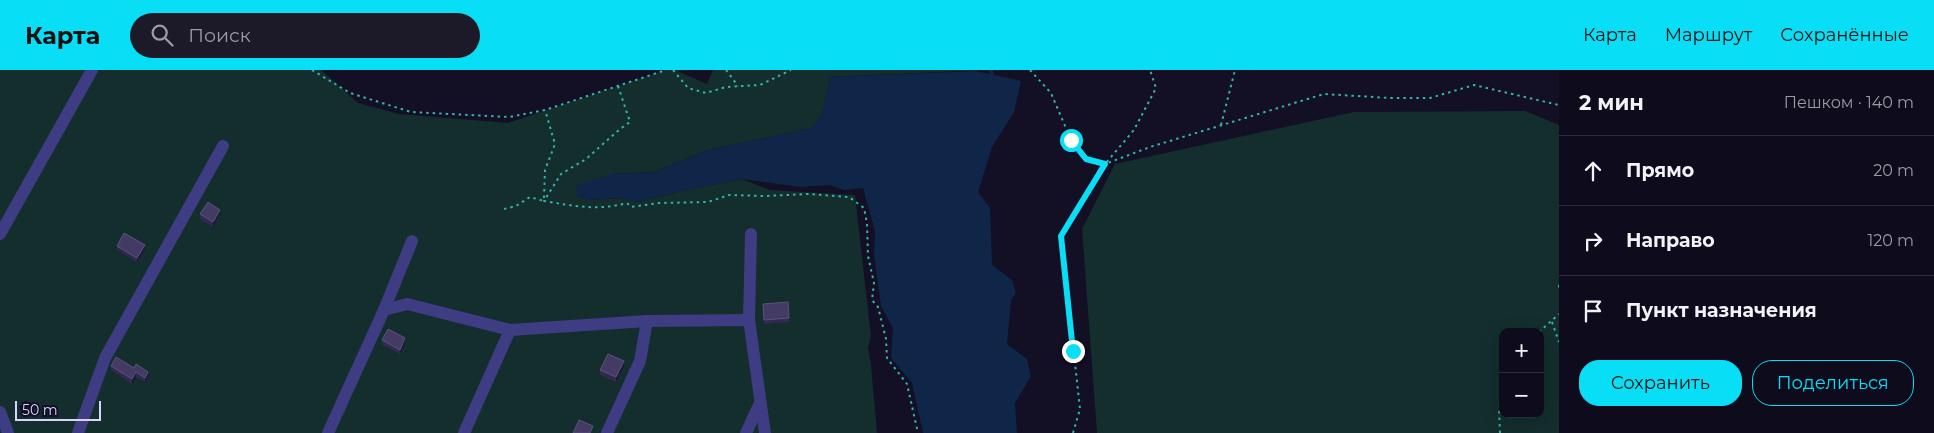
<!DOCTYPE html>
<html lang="ru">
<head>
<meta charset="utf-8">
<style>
	body { margin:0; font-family:Montserrat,sans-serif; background:#1c1929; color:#f1f3f6 }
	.controls { position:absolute; right:15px; bottom:15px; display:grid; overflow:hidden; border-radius:10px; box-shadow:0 5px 20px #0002 }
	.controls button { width:45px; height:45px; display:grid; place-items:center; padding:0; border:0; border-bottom:1px solid #2e2b3b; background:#0e0b1c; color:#f1f3f6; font:25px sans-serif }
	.scale { position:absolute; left:15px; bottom:12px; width:86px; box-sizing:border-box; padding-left:5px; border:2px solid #d9d4fe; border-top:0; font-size:14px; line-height:18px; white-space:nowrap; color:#d9d4fe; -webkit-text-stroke:4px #130f25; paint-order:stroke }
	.stop { position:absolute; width:15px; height:15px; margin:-11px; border:4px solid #08dff6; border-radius:50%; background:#fff }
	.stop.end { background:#08dff6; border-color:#fff; box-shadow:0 1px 5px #0008 }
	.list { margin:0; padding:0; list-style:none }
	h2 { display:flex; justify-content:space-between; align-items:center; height:65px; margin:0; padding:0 20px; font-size:21px }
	h2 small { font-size:16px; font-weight:400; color:#9b9ba3 }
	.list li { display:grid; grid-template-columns:32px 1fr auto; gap:15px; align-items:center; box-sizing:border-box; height:70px; padding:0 20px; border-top:1px solid #2e2b3b }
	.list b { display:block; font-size:19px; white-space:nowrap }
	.list em { font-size:16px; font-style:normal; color:#9b9ba3 }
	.actions { display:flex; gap:10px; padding:15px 20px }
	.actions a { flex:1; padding:11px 0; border:1px solid #08dff6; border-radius:20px; text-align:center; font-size:18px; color:#08dff6 }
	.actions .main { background:#08dff6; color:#111 }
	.icon { flex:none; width:28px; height:28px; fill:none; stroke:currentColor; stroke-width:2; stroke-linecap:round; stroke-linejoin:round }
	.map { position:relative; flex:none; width:1559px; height:363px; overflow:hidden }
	header { display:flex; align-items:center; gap:30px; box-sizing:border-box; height:70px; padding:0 25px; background:#08dff6; color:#111 }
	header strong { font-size:24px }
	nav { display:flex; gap:28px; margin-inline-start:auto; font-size:18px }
	.search { width:350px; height:45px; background:#1c1929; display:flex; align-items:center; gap:12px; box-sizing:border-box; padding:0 18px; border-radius:28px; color:#9b9ba3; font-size:19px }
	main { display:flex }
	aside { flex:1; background:#0e0b1c }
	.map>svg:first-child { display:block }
</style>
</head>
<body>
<header>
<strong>Карта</strong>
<div class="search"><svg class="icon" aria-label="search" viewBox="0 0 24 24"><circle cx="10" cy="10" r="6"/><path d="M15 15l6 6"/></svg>Поиск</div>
<nav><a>Карта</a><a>Маршрут</a><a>Сохранённые</a></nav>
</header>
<main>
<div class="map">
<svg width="1559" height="363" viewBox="0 0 1559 363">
	<rect width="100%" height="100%" fill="#130f25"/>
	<g fill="#132e2d" fill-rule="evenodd">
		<polygon points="0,0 321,0 358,33 399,44 508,53 666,0 675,0 707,14 713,0 981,0 830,7 823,42 812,58 708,80 654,102 612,104 588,130 621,128 638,132 681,121 742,109 770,120 855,125 871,266 868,277 871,295 877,363 0,363"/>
		<path d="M1525,41L1559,55V363H1097L1082,159L1115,94L1354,42ZM1503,262H1540V344H1503Z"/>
	</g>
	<polygon fill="#102648" points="976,1 1021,11 1014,42 992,77 978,122 990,138 992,195 1012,210 1016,223 1011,230 1007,274 1027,289 1031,306 1015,333 1017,363 923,363 912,313 891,288 893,258 881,236 874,184 875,161 863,118 844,120 830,115 801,117 742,109 681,121 638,132 621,128 588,130 577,126 576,116 612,104 654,102 708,80 812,58 823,41 830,7"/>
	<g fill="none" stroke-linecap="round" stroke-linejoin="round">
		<polyline stroke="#102648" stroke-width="4" points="991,0 992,5"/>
		<g stroke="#33b3aa" stroke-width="2" stroke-dasharray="2.5 4" stroke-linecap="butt">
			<polyline points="312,0 350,23 411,42 509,47 545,40 666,0"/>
			<polyline points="673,0 688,18 706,23 726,17 760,15 791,0"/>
			<polyline points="726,0 738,16"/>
			<polyline points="1030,0 1051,23 1071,70 1086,89 1105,94 1150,77 1324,24 1390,28 1430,28 1474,15 1559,35"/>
			<path d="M618,16L630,52L620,59L586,89L561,104L544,131C574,136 597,141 627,133L631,137L659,133L708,132L729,125L765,126L808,124L849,127L864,138L867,153L868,186L874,213L872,230L878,237L886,269L887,288L907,314L918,363"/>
			<polyline points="1221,55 1235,0"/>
			<polyline points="544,128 545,100 555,74 545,40"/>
			<polyline points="504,139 516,136 530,127 544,131"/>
			<polyline points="1559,215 1559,219"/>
			<polyline points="1552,252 1559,272"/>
			<polyline points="1539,262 1559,244"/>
			<polyline points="1073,363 1080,339 1061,166 1105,94 1134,60 1156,18 1150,0"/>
			<polyline points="1500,363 1499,338 1503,330"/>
		</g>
		<g stroke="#3e3c82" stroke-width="12">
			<polyline points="0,164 92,0"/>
			<polyline points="384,240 412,171"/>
			<polyline points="749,250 751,164"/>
			<polyline points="0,342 8,363"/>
			<polyline points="78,363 105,288 223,76"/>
			<polyline points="328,363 384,240 407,234 510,260 647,251 749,250 765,363"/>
			<polyline points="464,363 510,260"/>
			<polyline points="607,363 640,291 647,251"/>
			<polyline points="746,363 760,333"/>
		</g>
	</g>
	<g fill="#312952">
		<polygon points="200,144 220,144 213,157 200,149"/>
		<polygon points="117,176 145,180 137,192 117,180"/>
		<polygon points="763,234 789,248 789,252 764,254"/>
		<polygon points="382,270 405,273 400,284 382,275"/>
		<polygon points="116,287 148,306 145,312 136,307 132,314 111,300 111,296"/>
		<polygon points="624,296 616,312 600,305 600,300"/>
	</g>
	<g fill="#1d1738">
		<polygon points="220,140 220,144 213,157 213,152"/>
		<polygon points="145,175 145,180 137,192 137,188"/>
		<polygon points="405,268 405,273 400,284 400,280"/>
		<polygon points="624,291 624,296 616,312 616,307"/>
		<polygon points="136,302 136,307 132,314 132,309"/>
		<polygon points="148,302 148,306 145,312 145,308"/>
	</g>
	<g fill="#433b64" stroke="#5a537c">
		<polygon points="208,132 220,140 213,152 200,144"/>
		<polygon points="124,163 145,175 137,188 117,176"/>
		<polygon points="788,232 789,248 764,250 763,234"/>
		<polygon points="388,259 405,268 400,280 382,270"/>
		<polygon points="608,284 624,291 616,307 600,300"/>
		<polygon points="116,287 134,298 136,294 148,302 145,308 136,302 132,309 111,296"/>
		<polygon points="579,350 593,356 590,363 573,363"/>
	</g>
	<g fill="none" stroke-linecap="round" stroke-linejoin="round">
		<polyline stroke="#08dff6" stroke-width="6" points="1071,70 1086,89 1105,94 1061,166 1073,281"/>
	</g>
</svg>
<div class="controls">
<button>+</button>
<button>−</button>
</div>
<div class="scale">50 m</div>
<div class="stop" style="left:1071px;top:70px"></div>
<div class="stop end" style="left:1073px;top:281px"></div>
</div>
<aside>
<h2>2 мин<small>Пешком · 140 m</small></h2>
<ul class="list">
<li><svg class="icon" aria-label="ahead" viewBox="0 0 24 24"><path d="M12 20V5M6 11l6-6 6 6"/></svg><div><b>Прямо</b></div><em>20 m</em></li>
<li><svg class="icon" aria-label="right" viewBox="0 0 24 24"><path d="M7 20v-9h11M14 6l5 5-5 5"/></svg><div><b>Направо</b></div><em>120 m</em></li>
<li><svg class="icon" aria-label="arrive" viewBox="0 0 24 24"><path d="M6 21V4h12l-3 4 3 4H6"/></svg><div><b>Пункт назначения</b></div></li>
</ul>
<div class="actions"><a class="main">Сохранить</a><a>Поделиться</a></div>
</aside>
</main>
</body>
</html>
